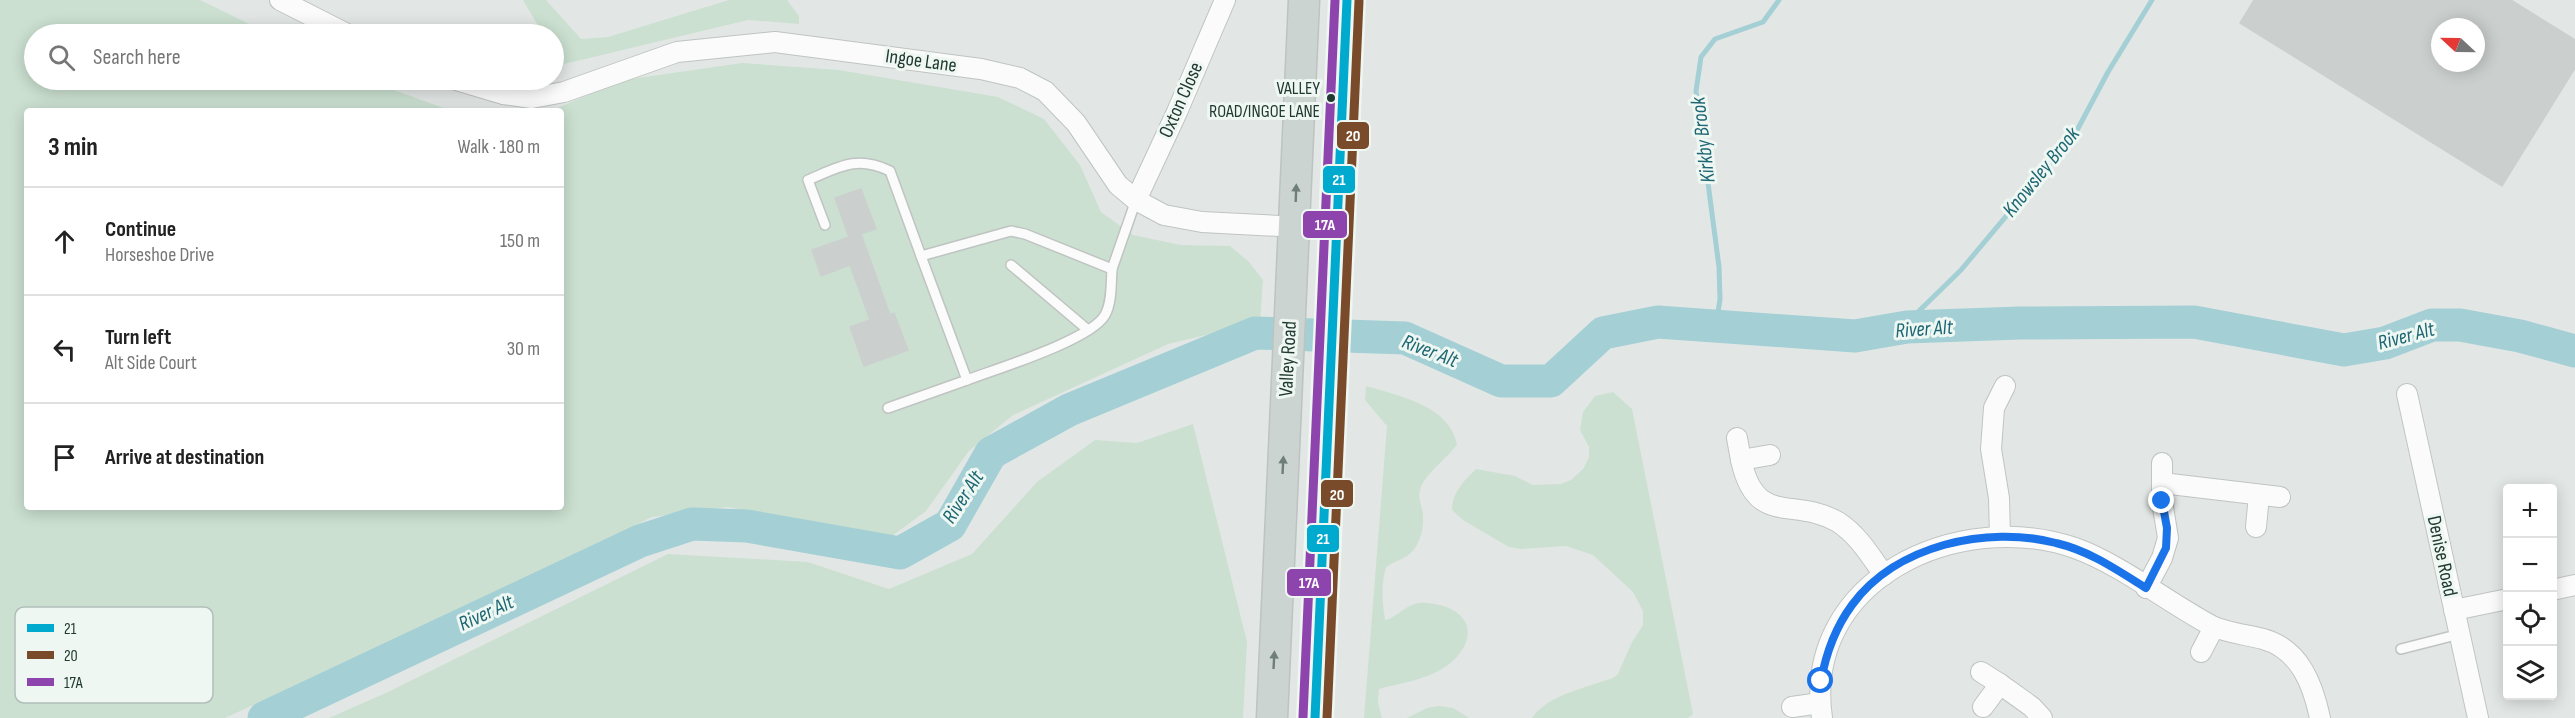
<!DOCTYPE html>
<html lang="en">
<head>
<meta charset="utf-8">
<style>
	body { margin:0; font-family:"Sofia Sans Condensed",sans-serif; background:#f2f2f2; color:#222 }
	.controls { position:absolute; right:18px; bottom:18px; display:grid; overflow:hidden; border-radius:6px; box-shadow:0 3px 15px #0003 }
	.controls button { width:54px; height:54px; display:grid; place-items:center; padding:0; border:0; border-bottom:2px solid #e0e0e0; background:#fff; color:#222; font:30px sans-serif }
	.compass { position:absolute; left:2431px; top:18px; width:54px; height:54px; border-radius:50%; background:#fff; box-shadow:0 3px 15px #0003; rotate:292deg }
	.stop { position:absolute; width:18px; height:18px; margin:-14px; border:4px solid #1a73e8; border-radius:50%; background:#fff }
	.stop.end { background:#1a73e8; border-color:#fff; box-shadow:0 2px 6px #0008 }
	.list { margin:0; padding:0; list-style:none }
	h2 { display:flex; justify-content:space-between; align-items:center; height:78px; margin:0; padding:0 24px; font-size:26px }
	h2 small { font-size:20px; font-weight:400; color:#767676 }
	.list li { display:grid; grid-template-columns:39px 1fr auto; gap:18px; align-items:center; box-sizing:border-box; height:108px; padding:0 24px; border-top:2px solid #e0e0e0 }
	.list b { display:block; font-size:22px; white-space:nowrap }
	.list p { margin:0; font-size:20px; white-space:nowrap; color:#767676 }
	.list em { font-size:20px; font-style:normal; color:#767676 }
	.icon { flex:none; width:33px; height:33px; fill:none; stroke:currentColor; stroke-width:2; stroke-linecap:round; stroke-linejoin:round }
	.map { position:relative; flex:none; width:2575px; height:718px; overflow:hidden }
	.search { position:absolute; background:#fff; box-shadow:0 3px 15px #0003; left:24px; top:24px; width:540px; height:66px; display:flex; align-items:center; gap:15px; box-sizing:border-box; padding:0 21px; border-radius:33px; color:#767676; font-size:22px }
	.panel { position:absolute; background:#fff; box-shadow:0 3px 15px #0003; left:24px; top:108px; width:540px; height:402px; border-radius:6px }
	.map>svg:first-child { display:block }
</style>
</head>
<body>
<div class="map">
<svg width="2575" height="718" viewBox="0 0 2575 718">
	<rect width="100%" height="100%" fill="#e2e7e5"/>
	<g fill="#cbe0d1">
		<polygon points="0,0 200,0 270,34 34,34 34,80 366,80 452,111 27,111 27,507 561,507 561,111 550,111 624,80 742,63 839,70 998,97 1044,119 1080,165 1101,212 1133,235 1181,245 1230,246 1249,262 1263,280 1260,322 1168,344 1013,415 969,451 926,511 888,539 826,528 728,507 652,517 558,564 225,718 0,718"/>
		<polygon points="523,0 546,0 581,39 608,37 729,0 787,0 799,16 799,24 748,20 560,65 554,53 554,34 543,34"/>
		<path d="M1366,386C1399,396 1449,405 1457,444C1448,458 1426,473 1421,487C1417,497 1421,503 1423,514C1424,529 1420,547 1407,556C1400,560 1393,562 1386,567C1381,584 1382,601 1385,619L1386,620C1398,616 1406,605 1418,603C1428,602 1437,604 1446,607C1480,620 1470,650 1445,667C1426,680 1401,683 1379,689L1378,703L1382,718H1364L1387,426L1365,400Z"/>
		<path d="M1613,392L1632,409L1693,714L1688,718H1532C1549,694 1586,688 1613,678L1618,674L1632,642L1643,625V611L1633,592L1593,555L1566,546L1521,549L1509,547L1463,520L1452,510C1452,492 1465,480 1476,469L1515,476L1533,485L1561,484L1571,480L1583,469L1589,457V447L1580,430L1583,412L1595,396Z"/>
		<polygon points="1193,424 1247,642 1243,718 329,718 388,692 668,554 808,562 889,589 972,554 1037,482 1095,440 1137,443"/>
		<polygon points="1439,706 1453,708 1469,718 1407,718 1427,708"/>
	</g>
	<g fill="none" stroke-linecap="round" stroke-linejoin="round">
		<g stroke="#a3cfd5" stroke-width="5">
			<polyline points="1716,325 1720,299 1719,267 1696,91 1701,57 1715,39 1763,22 1779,0"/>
			<polyline points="1907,327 1919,311 1961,270 2075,134 2108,72 2152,0"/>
		</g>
		<polyline stroke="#a3cfd5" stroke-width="33" points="264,718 640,541 692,524 747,526 900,553 950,525 991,453 1069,410 1255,333 1405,338 1501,381 1551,381 1603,333 1658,322 1855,336 1907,327 2020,323 2194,322 2344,350 2385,343 2432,325 2460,325 2520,336 2575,351"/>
	</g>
	<g fill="#cbd0ce" stroke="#cbd0ce" stroke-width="1.5" fill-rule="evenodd">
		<path d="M2254,0H2511L2575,40V68L2502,186L2240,23ZM2440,27H2476V63H2440Z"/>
		<polygon points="861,189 876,229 861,234 890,315 894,313 908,350 864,366 850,327 870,320 850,265 821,276 812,250 849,237 835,198"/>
	</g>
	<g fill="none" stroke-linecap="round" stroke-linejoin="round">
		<g stroke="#bfc4c2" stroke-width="12">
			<g id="service">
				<path d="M825,225L808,180C839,167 856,155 890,171L921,256L1011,231L1025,234L1112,269L1136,200"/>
				<polyline points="1011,265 1088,330"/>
				<path d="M967,380C996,369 1091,340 1105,315C1112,303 1111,283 1112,269"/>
				<polyline points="888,408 967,380 921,256"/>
				<polyline points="2401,649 2460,634"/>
			</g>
		</g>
		<g stroke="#bfc4c2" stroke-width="22">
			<g id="minor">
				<polyline points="280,0 347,34"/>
				<polyline points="456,80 503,94 532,98 564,92 677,52 775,42 981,69 1020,78 1045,91 1076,123 1118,185 1136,200 1164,215 1202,222 1337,229"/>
				<polyline points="1136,200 1177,112 1225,0"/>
				<polyline points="2407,394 2478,718"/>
				<polyline points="1737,438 1741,460 1770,455"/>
				<path d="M1741,460C1756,528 1793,496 1838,522C1858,535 1870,555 1884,575"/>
				<polyline points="2162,483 2280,497"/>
				<polyline points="2256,527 2259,495"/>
				<polyline points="2000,537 1999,498 1991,449 1994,408 2005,386"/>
				<polyline points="2146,588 2162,558 2168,538 2162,501 2162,463"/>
				<polyline points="2552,590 2575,585"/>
				<polyline points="2454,610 2508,599"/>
				<path d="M2201,652L2214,627C2230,633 2247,635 2263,639C2300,649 2313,685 2320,718"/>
				<polyline points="1981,672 2000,684 1983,707"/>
				<polyline points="2000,684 2032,707 2042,718"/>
				<polyline points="1792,707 1820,703"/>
				<path d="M1822,718C1802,579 1959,508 2075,548C2122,565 2168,603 2214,627"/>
			</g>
		</g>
		<g stroke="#bcc3c1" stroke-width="33">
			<g id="primary">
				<polyline points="1272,718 1304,0"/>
				<polyline points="1315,718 1347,0"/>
			</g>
		</g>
		<use href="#service" stroke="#fbfbfb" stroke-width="9"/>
		<use href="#minor" stroke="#fbfbfb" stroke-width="20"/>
		<use href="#primary" stroke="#ccd4d1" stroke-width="30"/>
		<g stroke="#eff7f3" stroke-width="14">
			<polyline id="bus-1" points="1315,718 1347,0"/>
		</g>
		<g stroke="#eff7f3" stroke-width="14">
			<polyline id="bus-2" points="1327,718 1359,1"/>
		</g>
		<g stroke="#eff7f3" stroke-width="14">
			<polyline id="bus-3" points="1303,717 1335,0"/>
		</g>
		<use href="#bus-1" stroke="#00a9ce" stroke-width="9"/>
		<use href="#bus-2" stroke="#7a4b2a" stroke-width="9"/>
		<use href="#bus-3" stroke="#8e44ad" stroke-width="9"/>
	</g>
	<defs><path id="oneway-solid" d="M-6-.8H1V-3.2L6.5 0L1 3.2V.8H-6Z" transform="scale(1.5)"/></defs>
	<g fill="#6e7f7a">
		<use href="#oneway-solid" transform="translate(1296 193) rotate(-88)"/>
		<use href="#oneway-solid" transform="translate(1283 465) rotate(-87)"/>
		<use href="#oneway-solid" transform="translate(1274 660) rotate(-87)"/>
	</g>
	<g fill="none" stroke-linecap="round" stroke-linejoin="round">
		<path stroke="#1a73e8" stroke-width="8" d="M1821,681C1826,653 1835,628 1852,605C1896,545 1987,525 2056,543C2090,551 2117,570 2146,588L2166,548L2167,528L2162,501"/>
	</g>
	<circle fill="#213932" stroke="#eff7f3" stroke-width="2" cx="1331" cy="98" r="5"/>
	<g text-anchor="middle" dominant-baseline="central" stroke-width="6" stroke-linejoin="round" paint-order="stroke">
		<g font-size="18" fill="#213932" stroke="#eff7f3" text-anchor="end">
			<text x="1320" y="88">VALLEY<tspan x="1320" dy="23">ROAD/INGOE LANE</tspan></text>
		</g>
		<g font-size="20" fill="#213932" stroke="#eff7f3">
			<text transform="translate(921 61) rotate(8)">Ingoe Lane</text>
			<text transform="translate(1181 100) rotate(-66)">Oxton Close</text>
			<text transform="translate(1288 359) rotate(-87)">Valley Road</text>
			<text transform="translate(2442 556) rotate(78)">Denise Road</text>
		</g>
		<g font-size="21" font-style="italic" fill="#1d6673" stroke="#eff7f3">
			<text transform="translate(1703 140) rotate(-97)">Kirkby Brook</text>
			<text transform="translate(2041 172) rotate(-51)">Knowsley Brook</text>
			<text transform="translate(1924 329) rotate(-4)">River Alt</text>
			<text transform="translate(2406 336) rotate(-15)">River Alt</text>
			<text transform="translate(1430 351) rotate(21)">River Alt</text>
			<text transform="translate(963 497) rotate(-57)">River Alt</text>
			<text transform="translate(486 613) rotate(-25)">River Alt</text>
		</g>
	</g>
	<rect x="15" y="607" width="198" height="96" rx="9" fill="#eff7f3" stroke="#b1beb9" stroke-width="1.5"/>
	<rect x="27" y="624" width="27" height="8" fill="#00a9ce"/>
	<rect x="27" y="651" width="27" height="8" fill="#7a4b2a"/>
	<rect x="27" y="678" width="27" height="8" fill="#8e44ad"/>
	<g font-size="16" fill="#213932">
		<text x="64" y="634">21</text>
		<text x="64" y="661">20</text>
		<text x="64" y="688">17A</text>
	</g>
	<g stroke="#eff7f3" stroke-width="2">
		<rect x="1336" y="121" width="34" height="29" rx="6" fill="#7a4b2a"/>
		<rect x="1322" y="165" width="34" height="29" rx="6" fill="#00a9ce"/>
		<rect x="1302" y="210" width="46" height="29" rx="6" fill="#8e44ad"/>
		<rect x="1320" y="479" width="34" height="29" rx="6" fill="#7a4b2a"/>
		<rect x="1306" y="524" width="34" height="29" rx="6" fill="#00a9ce"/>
		<rect x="1286" y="568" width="46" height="29" rx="6" fill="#8e44ad"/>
	</g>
	<g font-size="16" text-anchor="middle" font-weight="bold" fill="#fff">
		<text x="1353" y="141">20</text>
		<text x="1339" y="185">21</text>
		<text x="1325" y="230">17A</text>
		<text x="1337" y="500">20</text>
		<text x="1323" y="544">21</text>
		<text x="1309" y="588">17A</text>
	</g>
</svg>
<div class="controls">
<button>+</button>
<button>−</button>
<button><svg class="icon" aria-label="locate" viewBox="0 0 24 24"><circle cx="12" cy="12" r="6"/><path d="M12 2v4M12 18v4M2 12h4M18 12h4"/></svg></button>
<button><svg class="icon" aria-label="layers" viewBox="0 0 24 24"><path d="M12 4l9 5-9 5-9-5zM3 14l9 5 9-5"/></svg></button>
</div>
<svg class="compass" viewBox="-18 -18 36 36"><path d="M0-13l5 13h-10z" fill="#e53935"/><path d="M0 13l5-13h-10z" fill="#767676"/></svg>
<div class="stop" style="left:1821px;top:681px"></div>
<div class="stop end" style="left:2162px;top:501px"></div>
<div class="search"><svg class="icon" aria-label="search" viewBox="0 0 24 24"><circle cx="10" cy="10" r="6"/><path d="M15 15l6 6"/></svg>Search here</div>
<section class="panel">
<h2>3 min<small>Walk · 180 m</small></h2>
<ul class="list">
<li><svg class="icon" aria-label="ahead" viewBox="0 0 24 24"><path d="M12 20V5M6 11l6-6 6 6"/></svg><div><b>Continue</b><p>Horseshoe Drive</p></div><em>150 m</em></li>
<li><svg class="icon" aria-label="left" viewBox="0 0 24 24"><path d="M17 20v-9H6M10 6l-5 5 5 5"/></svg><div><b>Turn left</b><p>Alt Side Court</p></div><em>30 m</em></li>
<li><svg class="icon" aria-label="arrive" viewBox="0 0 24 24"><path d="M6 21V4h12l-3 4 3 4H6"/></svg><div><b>Arrive at destination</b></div></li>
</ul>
</section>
</div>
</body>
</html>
